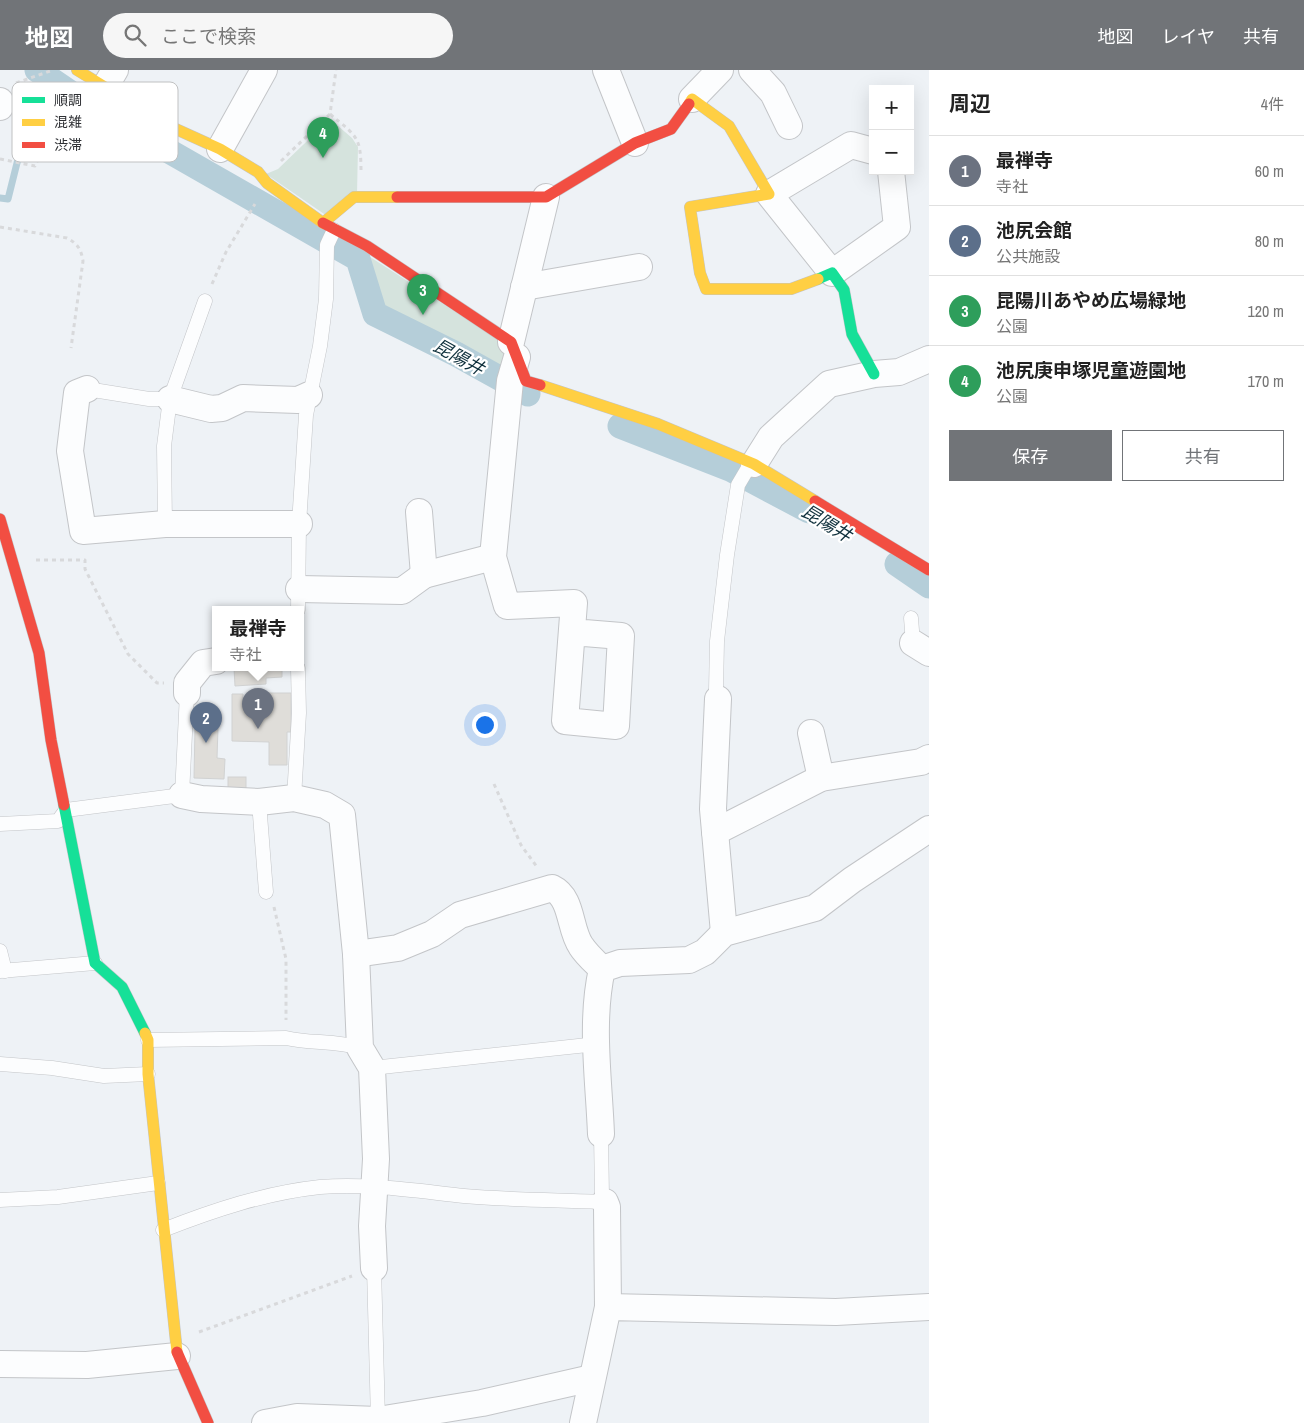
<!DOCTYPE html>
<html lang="ja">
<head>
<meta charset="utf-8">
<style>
	body { margin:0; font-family:"Archivo Narrow","Noto Sans JP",sans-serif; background:#f6f6f6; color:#222 }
	.controls { position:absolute; right:15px; top:15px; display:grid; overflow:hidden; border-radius:0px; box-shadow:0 5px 20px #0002 }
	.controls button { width:45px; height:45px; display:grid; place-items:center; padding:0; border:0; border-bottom:1px solid #e0e0e0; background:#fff; color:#222; font:25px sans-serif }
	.you { position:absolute; left:484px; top:654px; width:18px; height:18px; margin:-12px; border:4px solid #fff; border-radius:50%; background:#1a73e8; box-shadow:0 0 0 8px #1a73e833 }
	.badge { display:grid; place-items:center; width:32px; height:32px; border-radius:50%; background:#717478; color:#fff; font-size:16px; font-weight:700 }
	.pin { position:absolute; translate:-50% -41px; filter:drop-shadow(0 1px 2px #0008) }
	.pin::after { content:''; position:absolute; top:26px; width:18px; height:15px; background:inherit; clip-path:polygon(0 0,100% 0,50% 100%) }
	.popup { position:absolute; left:212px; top:536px; width:92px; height:65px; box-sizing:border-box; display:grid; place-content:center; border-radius:0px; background:#fff; filter:drop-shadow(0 1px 4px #0005); font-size:16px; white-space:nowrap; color:#767676 }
	.popup b { font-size:19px; color:#222 }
	.popup::after { content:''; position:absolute; left:50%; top:100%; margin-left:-10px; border:10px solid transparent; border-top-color:#fff }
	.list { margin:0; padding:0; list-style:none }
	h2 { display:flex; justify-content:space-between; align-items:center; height:65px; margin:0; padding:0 20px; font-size:21px }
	h2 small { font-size:16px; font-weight:400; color:#767676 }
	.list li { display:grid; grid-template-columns:32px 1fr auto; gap:15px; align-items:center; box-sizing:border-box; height:70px; padding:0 20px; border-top:1px solid #e0e0e0 }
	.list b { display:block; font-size:19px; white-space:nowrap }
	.list p { margin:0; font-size:16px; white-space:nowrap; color:#767676 }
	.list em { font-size:16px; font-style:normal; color:#767676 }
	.actions { display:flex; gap:10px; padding:15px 20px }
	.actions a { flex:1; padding:11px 0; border:1px solid #717478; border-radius:0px; text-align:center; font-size:18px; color:#717478 }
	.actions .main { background:#717478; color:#fff }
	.icon { flex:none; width:28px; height:28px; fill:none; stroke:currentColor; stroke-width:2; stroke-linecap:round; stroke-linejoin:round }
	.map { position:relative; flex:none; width:929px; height:1353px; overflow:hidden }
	header { display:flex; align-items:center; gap:30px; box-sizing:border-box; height:70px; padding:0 25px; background:#717478; color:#fff }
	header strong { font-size:24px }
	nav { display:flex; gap:28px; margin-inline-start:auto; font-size:18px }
	.search { width:350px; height:45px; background:#f6f6f6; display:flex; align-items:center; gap:12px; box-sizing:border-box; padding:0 18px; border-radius:28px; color:#767676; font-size:19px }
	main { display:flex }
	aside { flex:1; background:#fff }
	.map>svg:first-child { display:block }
</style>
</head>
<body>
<header>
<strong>地図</strong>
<div class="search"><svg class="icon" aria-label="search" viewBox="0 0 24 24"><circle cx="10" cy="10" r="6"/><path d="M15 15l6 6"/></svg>ここで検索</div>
<nav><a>地図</a><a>レイヤ</a><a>共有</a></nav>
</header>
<main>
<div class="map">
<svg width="929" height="1353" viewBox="0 0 929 1353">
	<rect width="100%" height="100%" fill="#eef2f6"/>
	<g fill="#d5e3dd">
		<polygon points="330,49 352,68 358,77 357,124 327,146 266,104 278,99"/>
		<polygon points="364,183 505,274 507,307 377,240 362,192"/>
	</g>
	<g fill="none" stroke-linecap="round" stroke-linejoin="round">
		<polyline stroke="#b5ced9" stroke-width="7" points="0,128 8,129 35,21 50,8"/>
		<g stroke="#b5ced9" stroke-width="25">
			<polyline points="37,0 90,36 358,189 375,244 456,284 528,324"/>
			<polyline points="620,356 730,399 809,441"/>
			<polyline points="897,494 929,516"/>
		</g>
	</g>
	<g fill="#dfddd9" stroke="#d1d2d2">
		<polygon points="45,37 60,41 55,61 41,58"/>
		<polygon points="234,598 282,598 282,607 266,608 266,614 235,616"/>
		<polygon points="255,623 291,623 291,662 287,662 287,695 269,695 269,672 232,671 232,624 243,624 243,630 255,631"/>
		<polygon points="195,658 218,658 217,688 225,689 224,709 194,708"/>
		<rect x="228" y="707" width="18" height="14"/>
	</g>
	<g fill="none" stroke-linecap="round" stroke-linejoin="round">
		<g stroke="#c3c5c8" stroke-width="15">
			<g id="lane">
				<polyline points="87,319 149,329 170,329"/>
				<polyline points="165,454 164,376 170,329 205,231"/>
				<polyline points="298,540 299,454 306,345 320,276 326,229 327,175 334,160"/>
				<polyline points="911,548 913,573"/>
				<polyline points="718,629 716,621 717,571 727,485 738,415 748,398 754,394"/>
				<polyline points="294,728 299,643 298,598"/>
				<polyline points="259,732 266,822"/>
				<polyline points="0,754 58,751 66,740 182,725 187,623"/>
				<polyline points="0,881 5,901"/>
				<polyline points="0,901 95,893"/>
				<path d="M148,970L286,968C311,974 336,970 360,978"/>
				<polyline points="0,994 52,998 104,1006 148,1004"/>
				<polyline points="372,998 597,974"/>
				<polyline points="0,1130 58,1127 158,1113"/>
				<path d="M163,1160C214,1140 265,1123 320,1117C367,1113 417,1121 464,1126C511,1130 558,1130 605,1132L602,1127L601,1064"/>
				<polyline points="374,1198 378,1350"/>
			</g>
		</g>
		<g stroke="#c3c5c8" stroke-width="28">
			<g id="street">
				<polyline points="606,0 635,73"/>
				<polyline points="752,0 773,23 789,56"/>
				<polyline points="105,17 115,0"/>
				<polyline points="692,29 720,0"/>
				<polyline points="0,31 0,37"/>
				<polyline points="220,79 264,0"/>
				<polyline points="873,81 851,75 769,124 832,203 897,157 891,101"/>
				<polyline points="524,217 639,197"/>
				<polyline points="511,272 546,127"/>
				<polyline points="517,287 510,311 493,487 507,536 574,533 565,651 616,656 621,566 572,562"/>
				<polyline points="87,319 77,323 70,381 83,461 165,454 299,454"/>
				<polyline points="170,329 211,339 222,338 243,328 298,330 309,325"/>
				<polyline points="754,394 771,367 829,314 874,304 899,302 929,289"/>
				<polyline points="419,442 424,505"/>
				<polyline points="299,519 402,521 424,505 493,487"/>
				<polyline points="913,573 929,583"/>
				<polyline points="187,623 187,613 203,593 216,591"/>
				<polyline points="718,629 713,739 724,863"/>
				<polyline points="811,663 821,708"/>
				<polyline points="182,725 201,729 259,732 294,728 325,735 342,745 356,884 360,978 372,998 376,1089 372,1156 374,1198"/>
				<polyline points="715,762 821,708 921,692 929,688"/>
				<path d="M356,884L398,878L432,864L460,845L552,818C573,828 569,859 581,876C586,884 595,892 602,899"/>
				<path d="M601,1064C599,1011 590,952 602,899L620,893L689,890L705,882L724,863L815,838L852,810L929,759"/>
				<polyline points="605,1132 607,1137 608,1237"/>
				<polyline points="0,1294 87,1295 177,1286"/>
				<polyline points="265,1353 297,1347 378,1350 482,1333 592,1308"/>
				<polyline points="583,1353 608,1237 836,1242 929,1237"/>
			</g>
		</g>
		<g stroke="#c3c5c8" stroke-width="12">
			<g id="fast">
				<polyline points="818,209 832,203 844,220 852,264 874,304"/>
				<polyline points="64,735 95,893 122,917 145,963"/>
			</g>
		</g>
		<g stroke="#c3c5c8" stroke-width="12">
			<g id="slow">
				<polyline points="77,0 167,55 220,79 258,102 267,113 323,153 354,127 397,127"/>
				<polyline points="689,34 692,29 729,56 769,124 690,137 700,203 706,219 791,219 818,209"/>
				<polyline points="540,315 658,354 754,394 815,431"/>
				<polyline points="145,963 148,970 148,1004 177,1282"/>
			</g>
		</g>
		<g stroke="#c3c5c8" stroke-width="12">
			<g id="jam">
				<polyline points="397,127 546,127 635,73 671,59 689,34"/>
				<polyline points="323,153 367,176 511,272 526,311 540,315"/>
				<polyline points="815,431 929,500"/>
				<polyline points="0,449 39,583 51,670 64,735"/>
				<polyline points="177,1282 208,1353"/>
			</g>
		</g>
		<g stroke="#d8d9db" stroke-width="3" stroke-dasharray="4 4" stroke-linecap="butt">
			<polyline points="16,13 53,0"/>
			<path d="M330,44C357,67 361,66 361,102"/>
			<polyline points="0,89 35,96 38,89"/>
			<polyline points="281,91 330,44 336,0"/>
			<path d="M0,157L67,168C78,174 81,179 83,191L71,278"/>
			<polyline points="212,214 226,182 255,134"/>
			<polyline points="36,490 85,490 85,499 128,584 157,613 164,613"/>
			<polyline points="494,714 521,775 537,797"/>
			<polyline points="274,837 286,889 286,950"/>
			<polyline points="199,1262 352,1206"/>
		</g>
		<use href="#lane" stroke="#fcfdfe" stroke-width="14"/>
		<use href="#street" stroke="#fcfdfe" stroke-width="26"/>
		<use href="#fast" stroke="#16e098" stroke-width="11"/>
		<use href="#slow" stroke="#ffcf43" stroke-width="11"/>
		<use href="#jam" stroke="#f24e42" stroke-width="11"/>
	</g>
	<g text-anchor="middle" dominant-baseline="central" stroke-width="4.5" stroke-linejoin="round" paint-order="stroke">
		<g font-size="18" font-style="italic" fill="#0f303c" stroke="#fff">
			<text transform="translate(459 287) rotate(29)">昆陽井</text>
			<text transform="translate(827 453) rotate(31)">昆陽井</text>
		</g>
	</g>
	<rect x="12" y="12" width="166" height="80" rx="8" fill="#fff" stroke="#c0c1c2" stroke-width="1"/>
	<rect x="22" y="27" width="23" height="6" fill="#16e098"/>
	<rect x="22" y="49" width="23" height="7" fill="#ffcf43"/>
	<rect x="22" y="72" width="23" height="6" fill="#f24e42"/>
	<g font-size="14" fill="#2e3034">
		<text x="54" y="35">順調</text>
		<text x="54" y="57">混雑</text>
		<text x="54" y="80">渋滞</text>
	</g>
</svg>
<div class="controls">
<button>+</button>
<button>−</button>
</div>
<div class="you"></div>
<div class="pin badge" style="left:258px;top:659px;background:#6b7280">1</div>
<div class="popup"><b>最禅寺</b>寺社</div>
<div class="pin badge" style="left:206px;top:673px;background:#5c6f8a">2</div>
<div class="pin badge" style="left:423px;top:245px;background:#2e9e5b">3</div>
<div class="pin badge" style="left:323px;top:88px;background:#2e9e5b">4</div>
</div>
<aside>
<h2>周辺<small>4件</small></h2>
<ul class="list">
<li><span class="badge" style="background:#6b7280">1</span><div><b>最禅寺</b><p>寺社</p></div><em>60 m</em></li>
<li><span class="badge" style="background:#5c6f8a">2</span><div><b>池尻会館</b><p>公共施設</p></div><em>80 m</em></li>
<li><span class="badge" style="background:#2e9e5b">3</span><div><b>昆陽川あやめ広場緑地</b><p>公園</p></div><em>120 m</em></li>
<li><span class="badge" style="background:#2e9e5b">4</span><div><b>池尻庚申塚児童遊園地</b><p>公園</p></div><em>170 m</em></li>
</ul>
<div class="actions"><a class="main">保存</a><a>共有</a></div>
</aside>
</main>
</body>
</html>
